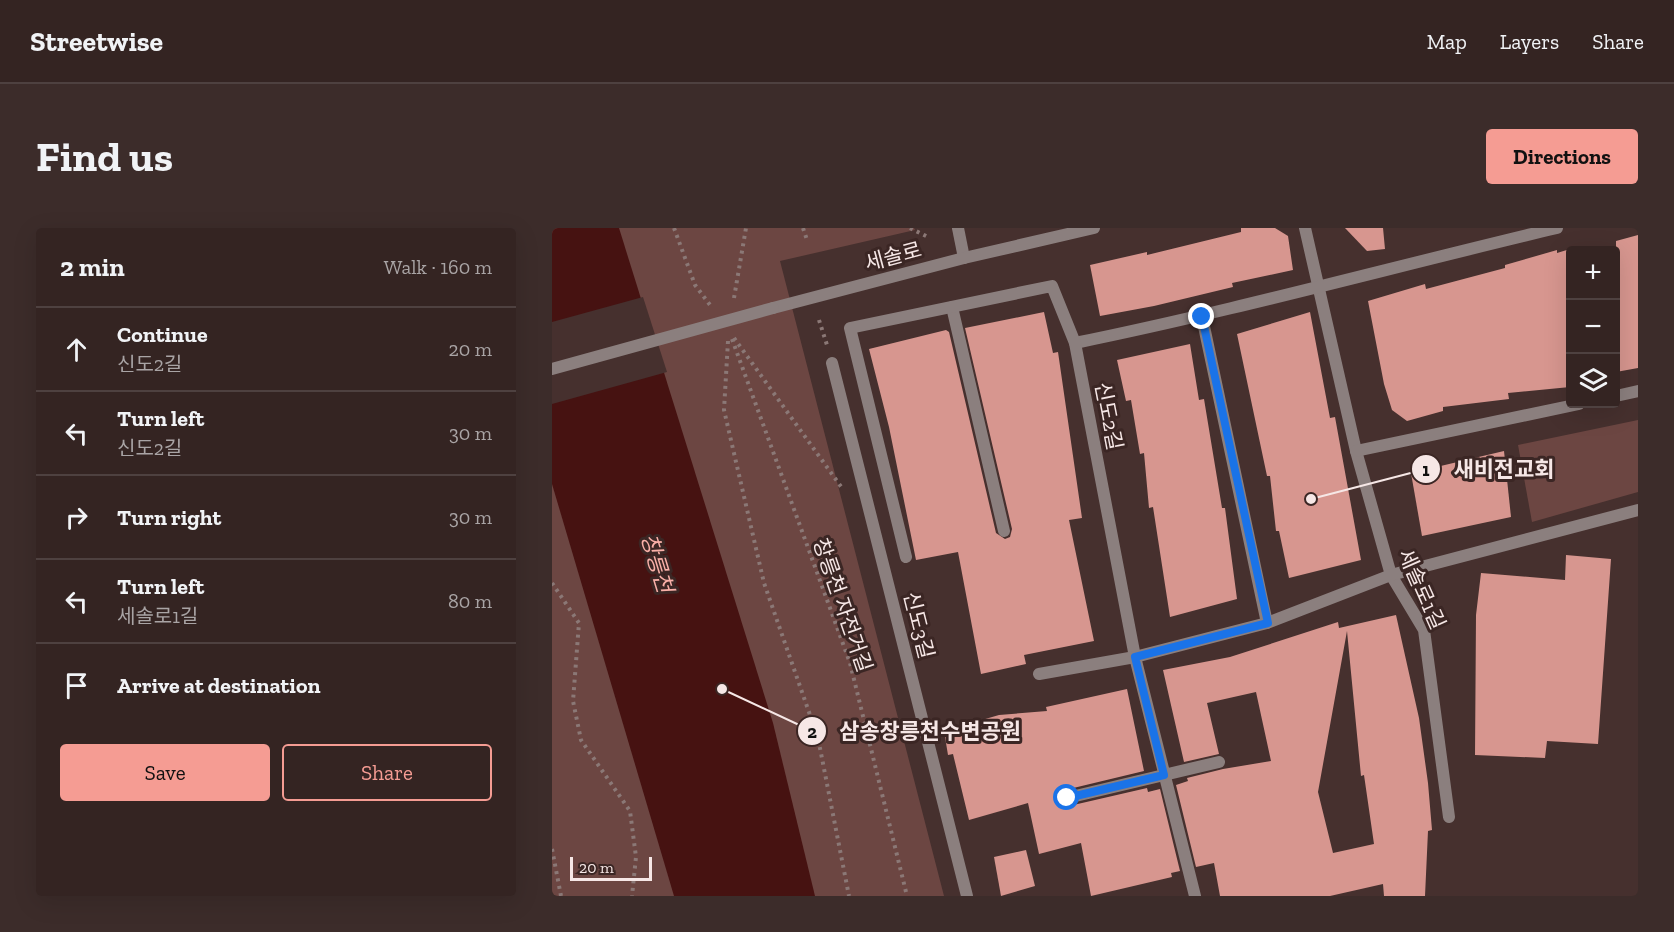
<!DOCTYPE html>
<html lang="en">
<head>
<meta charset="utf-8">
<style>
	body { margin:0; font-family:"Zilla Slab","Noto Sans KR",serif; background:#3c2c2a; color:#f1f3f6 }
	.controls { position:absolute; right:18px; top:18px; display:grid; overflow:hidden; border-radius:6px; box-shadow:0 6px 24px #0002 }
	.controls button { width:54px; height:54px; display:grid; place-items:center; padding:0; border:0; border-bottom:2px solid #4e4140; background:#342422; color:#f1f3f6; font:30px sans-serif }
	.scale { position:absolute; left:18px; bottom:15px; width:82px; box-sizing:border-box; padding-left:6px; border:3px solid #f6e7e6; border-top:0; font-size:16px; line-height:21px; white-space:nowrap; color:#f6e7e6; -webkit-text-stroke:4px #3b2624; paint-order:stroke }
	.stop { position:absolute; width:18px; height:18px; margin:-14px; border:4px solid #1a73e8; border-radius:50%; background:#fff }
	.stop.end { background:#1a73e8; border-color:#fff; box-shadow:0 2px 6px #0008 }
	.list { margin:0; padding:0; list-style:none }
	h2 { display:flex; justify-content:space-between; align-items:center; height:78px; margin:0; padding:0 24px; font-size:26px }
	h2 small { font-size:20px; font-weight:400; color:#a9a4a5 }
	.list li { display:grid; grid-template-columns:39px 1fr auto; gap:18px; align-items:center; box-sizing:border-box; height:84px; padding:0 24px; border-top:2px solid #4e4140 }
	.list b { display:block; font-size:22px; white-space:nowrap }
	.list p { margin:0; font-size:20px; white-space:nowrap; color:#a9a4a5 }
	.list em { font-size:20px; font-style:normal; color:#a9a4a5 }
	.actions { display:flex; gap:12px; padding:18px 24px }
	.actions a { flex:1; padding:14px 0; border:2px solid #f59c93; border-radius:6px; text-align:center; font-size:21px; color:#f59c93 }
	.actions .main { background:#f59c93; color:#111 }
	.icon { flex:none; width:33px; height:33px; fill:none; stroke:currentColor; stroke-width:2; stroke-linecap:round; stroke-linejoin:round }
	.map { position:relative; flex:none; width:1086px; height:668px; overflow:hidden; border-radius:6px }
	header { display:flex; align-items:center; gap:36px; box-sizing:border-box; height:84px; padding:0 30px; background:#342422; border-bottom:2px solid #4e4140 }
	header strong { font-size:28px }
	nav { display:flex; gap:33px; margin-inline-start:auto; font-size:21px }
	.intro { display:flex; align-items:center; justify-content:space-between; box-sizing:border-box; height:144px; padding:0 36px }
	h1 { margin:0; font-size:42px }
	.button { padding:15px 27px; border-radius:6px; background:#f59c93; color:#111; font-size:21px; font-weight:700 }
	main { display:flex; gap:36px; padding:0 36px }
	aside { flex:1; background:#342422; border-radius:6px; box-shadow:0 6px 24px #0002 }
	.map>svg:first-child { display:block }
</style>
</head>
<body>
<header>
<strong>Streetwise</strong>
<nav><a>Map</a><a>Layers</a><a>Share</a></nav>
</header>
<div class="intro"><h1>Find us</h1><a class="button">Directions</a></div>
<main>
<aside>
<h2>2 min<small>Walk · 160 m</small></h2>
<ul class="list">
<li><svg class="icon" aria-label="ahead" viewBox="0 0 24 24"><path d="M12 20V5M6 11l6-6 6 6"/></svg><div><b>Continue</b><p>신도2길</p></div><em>20 m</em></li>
<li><svg class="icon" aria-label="left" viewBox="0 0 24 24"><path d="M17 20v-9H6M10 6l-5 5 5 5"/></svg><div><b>Turn left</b><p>신도2길</p></div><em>30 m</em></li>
<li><svg class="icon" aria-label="right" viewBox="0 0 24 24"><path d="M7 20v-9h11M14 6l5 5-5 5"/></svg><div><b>Turn right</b></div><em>30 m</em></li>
<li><svg class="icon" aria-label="left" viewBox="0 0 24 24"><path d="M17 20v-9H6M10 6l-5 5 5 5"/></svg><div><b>Turn left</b><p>세솔로1길</p></div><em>80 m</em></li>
<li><svg class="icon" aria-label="arrive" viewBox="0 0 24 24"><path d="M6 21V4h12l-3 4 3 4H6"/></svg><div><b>Arrive at destination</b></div></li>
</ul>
<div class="actions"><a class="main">Save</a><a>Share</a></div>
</aside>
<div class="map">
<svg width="1086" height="668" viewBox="0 0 1086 668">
	<rect width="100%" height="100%" fill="#46302e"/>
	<g fill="#6c4642">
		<polygon points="0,0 362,0 363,2 228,33 392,668 0,668"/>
		<polygon points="1086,192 1086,264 980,294 966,217"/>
	</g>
	<polygon fill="#461211" points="0,0 67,0 221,495 263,668 122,668 0,256"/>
	<polygon fill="#46302e" points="91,69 115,144 0,176 0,94"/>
	<g fill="#d7968f" fill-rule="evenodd">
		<polygon points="689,0 723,0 736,8 741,42 680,55 681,59 602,78 548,88 538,37 595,24 595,27 689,4"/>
		<polygon points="793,0 831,0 833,21 815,23"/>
		<polygon points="1086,7 1086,140 1064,144 1064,13"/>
		<polygon points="1018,21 1018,159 956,165 957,171 891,179 891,183 855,193 840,182 832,156 816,73 873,56 874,61 953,40 953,37 1005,22 1005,25"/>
		<polygon points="492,84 501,125 506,124 530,290 517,292 542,413 472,427 474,436 429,446 406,324 364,332 337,199 317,121 394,102 397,104 444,305 453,311 458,309 460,301 413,100"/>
		<polygon points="758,84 778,190 783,189 809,332 737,350 727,303 724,303 718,248 715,248 685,106"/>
		<polygon points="638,116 647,172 652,171 670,280 673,280 685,371 618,389 601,279 597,280 592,225 588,226 579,172 574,173 565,132"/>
		<polygon points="952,223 959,289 870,308 859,245"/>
		<polygon points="1014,327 1059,331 1046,516 995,513 993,530 923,527 924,387 929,345 1013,352"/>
		<path d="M844,387L867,490L876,555L880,602L876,603L873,668H832L831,656L778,668H668L662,635L644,639L624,557L636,553L635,550L671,541L719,533L704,464L655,475L667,526L632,534L611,442L678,429L786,394L787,400ZM795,403L809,548L812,547L822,616L781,625L766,564Z"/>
		<polygon points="575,461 592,543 513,562 507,567 507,572 517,578 595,560 596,564 608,561 628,643 619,645 620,649 539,668 529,615 487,626 476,575 417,592 401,526 396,527 392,503 447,487 495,483 494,479"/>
		<polygon points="474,622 483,658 449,668 442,629"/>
	</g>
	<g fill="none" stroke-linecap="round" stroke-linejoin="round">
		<g stroke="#8b7876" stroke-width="4" stroke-dasharray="3 4.5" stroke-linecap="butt">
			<polyline points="122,0 143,57 158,77"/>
			<polyline points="251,0 255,12"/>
			<polyline points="358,0 376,9"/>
			<polyline points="182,70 194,0"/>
			<polyline points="267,92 275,117"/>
			<polyline points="182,110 290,260"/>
			<polyline points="180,111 298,435 355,668"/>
			<polyline points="176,113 172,182 212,355 266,510 297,668"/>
			<polyline points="0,355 27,395 21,473 29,512 78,583 84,629 80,668"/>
			<polyline points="0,621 9,668"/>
		</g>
		<g stroke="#8b7f7e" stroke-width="12">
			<polyline points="753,0 804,223 839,347 872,402 897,589"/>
			<polyline points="400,79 452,303"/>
			<polyline points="650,89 715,395"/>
			<path d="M523,115C685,82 844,38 1005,0"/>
			<polyline points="280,135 415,668"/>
			<polyline points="1064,168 1086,163"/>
			<polyline points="804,223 1027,176"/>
			<polyline points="354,329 298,100 500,58 523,115 583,429 643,668"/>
			<polyline points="487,446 583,429 715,395 839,347 1086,282"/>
			<polyline points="515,570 667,534"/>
		</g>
		<g stroke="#8b7f7e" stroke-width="12">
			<polyline points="406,0 412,30"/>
			<polyline points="221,80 412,30 542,0"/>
		</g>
		<polyline stroke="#8b7f7e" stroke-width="12" points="0,141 221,80"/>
	</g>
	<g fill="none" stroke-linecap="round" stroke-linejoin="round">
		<polyline stroke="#1a73e8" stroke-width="8" points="515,570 612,547 583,429 716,395 650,89"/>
	</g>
	<g text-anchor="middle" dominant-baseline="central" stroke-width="6" stroke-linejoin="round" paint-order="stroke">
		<g font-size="21" fill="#f6e7e6" stroke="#3b2624">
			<text transform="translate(341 28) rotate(-15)">세솔로</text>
			<text transform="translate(557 188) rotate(79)">신도2길</text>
			<text transform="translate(870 361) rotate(66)">세솔로1길</text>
			<text transform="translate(291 377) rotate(71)">창릉천 자전거길</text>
			<text transform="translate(367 397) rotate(76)">신도3길</text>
		</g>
		<g font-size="22" font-style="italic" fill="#fab0a8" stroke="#3b2624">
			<text transform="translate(105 335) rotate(73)">창릉천</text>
		</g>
	</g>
	<path fill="none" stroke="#f6e7e6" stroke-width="2" d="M759 271L874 241M170 461L260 503"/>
	<g fill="#f6e7e6" stroke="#3b2624" stroke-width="2">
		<circle cx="759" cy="271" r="6"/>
		<circle cx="170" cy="461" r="6"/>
		<circle cx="874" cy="241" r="15"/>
		<circle cx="260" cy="503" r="15"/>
	</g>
	<g font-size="18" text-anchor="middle" font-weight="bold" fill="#111">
		<text x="874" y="248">1</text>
		<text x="260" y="510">2</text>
	</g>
	<g font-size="22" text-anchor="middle" font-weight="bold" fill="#f6e7e6" stroke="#3b2624" stroke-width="6" stroke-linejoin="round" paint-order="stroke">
		<text x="952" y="249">새비전교회</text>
		<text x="378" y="511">삼송창릉천수변공원</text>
	</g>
</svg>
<div class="controls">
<button>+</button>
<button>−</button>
<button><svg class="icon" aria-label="layers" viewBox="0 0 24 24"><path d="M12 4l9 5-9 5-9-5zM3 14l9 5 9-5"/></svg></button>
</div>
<div class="scale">20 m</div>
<div class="stop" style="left:515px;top:570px"></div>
<div class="stop end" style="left:650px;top:89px"></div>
</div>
</main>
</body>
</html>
